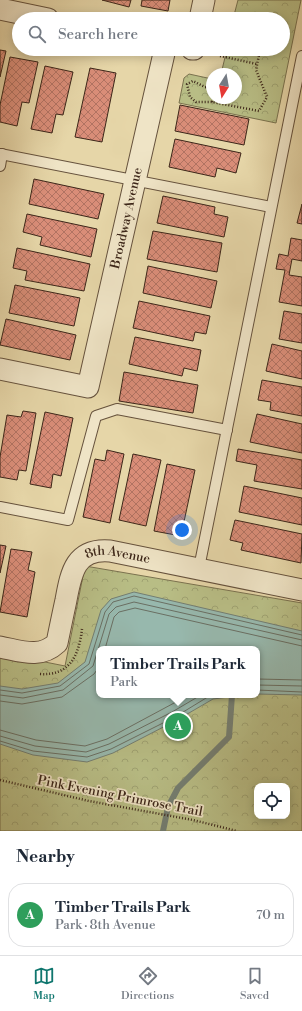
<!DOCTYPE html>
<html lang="en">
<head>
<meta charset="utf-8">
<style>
	body { margin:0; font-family:"Libre Bodoni",serif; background:#f6f6f7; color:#1f2937 }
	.controls { position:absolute; right:12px; bottom:12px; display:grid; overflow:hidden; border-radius:8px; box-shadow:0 2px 10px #0003 }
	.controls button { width:36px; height:36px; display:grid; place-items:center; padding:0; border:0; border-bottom:1px solid #e0e1e3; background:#fff; color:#1f2937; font:20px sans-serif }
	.compass { position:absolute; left:206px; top:68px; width:36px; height:36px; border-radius:50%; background:#fff; box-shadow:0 2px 10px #0003; rotate:191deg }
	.you { position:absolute; left:182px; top:530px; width:14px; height:14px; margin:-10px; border:3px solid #fff; border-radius:50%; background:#1a73e8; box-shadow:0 0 0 6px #1a73e833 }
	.badge { display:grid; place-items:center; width:26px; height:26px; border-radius:50%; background:#0f766e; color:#fff; font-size:13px; font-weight:700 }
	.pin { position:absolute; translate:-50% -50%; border:2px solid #fff; box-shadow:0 1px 4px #0006 }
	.popup { position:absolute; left:96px; top:646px; width:164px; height:52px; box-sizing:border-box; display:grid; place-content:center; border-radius:8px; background:#fff; filter:drop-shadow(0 1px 3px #0005); font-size:13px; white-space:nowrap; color:#747a83 }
	.popup b { font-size:15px; color:#1f2937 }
	.popup::after { content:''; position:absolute; left:50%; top:100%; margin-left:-8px; border:8px solid transparent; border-top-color:#fff }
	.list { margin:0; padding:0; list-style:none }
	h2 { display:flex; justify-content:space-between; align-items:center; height:52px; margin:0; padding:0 16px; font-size:17px }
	h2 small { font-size:13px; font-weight:400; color:#747a83 }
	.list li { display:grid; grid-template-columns:26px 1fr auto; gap:12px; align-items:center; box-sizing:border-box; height:64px; margin:0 8px 8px; padding:0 8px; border:1px solid #e0e1e3; border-radius:16px }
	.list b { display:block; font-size:15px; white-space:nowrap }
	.list p { margin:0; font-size:13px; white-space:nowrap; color:#747a83 }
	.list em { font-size:13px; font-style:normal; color:#747a83 }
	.icon { flex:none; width:22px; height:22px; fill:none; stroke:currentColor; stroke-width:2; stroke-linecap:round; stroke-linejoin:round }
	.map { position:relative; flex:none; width:302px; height:831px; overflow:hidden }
	.search { position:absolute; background:#fff; box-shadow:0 2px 10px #0003; left:12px; right:12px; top:12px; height:44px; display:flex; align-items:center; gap:10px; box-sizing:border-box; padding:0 14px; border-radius:22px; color:#747a83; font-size:15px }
	.sheet { height:124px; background:#fff }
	nav { display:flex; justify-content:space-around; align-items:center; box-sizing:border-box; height:56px; border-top:1px solid #e0e1e3; background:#fff; font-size:11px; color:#747a83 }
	nav a { display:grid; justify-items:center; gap:2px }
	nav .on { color:#0f766e }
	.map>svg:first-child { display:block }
</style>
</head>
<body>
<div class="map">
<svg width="302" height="831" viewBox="0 0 302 831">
	<defs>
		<pattern id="forest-crowns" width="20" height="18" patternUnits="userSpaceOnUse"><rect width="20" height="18" fill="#b8bd85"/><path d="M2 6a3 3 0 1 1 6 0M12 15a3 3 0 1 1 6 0" fill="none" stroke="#9fa272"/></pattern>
		<pattern id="building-cross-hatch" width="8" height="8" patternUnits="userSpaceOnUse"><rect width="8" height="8" fill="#d98d78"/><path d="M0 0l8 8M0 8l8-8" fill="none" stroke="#b17362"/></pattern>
	</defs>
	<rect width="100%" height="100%" fill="#e6d6a8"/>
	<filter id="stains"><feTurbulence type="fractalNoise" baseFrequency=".005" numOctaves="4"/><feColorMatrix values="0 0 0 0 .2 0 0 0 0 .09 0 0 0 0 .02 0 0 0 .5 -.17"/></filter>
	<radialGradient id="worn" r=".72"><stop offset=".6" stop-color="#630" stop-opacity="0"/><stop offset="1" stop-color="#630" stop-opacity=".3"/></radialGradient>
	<g fill="url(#forest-crowns)" stroke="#7a724f" fill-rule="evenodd">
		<polygon points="238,0 301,0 276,123 179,103 184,78 189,74 212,79 212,98 236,98 236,74 221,74 227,49 283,49 283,19 233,19"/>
		<path d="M85,566L302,603V831H0V653L65,666ZM99,649H257V695H99ZM257,786H287V816H257Z"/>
	</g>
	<polygon fill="#97b8ad" stroke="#737e72" points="134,592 302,631 302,695 257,694 257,649 99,649 99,695 245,695 213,699 177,720 113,753 87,762 33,755 0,744 0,686 22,689 58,683 85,662 101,610 111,599"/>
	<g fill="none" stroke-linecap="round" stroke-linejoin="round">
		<g stroke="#6a6f63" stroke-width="1">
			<polyline points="105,649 114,617 119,612 135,608 302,646"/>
			<polyline points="257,679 302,680"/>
			<polyline points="257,685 302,686"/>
			<polyline points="0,690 22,693 60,686 89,664 105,612 113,602 134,596 302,635"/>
			<polyline points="257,690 302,692"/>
			<polyline points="0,695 23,698 63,690 93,666 109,614 116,607 134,602 302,640"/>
			<polyline points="0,701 22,704 62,697 94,674 99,667"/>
			<polyline points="0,730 36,740 85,746 107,739 189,695"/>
			<polyline points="0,736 35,746 86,752 109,744 172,712 201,695"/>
			<polyline points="0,741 33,751 87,757 111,749 175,717 211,695"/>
		</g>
		<polyline stroke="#737e72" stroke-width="6" points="163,831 168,807 178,788 229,737 232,695"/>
	</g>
	<g fill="url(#building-cross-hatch)" stroke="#3c2619">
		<polygon points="102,0 131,0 129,7"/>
		<polygon points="142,0 170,0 168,11 141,6"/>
		<polygon points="0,50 6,51 0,77"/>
		<polygon points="10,57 38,62 29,103 22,102 17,126 0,122 0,105"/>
		<polygon points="45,66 73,72 63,115 56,114 52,133 31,129"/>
		<polygon points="90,68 116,73 102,142 75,137"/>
		<polygon points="180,105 249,119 244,145 175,131"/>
		<polygon points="175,139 241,153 236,173 217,168 215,177 169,167"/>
		<polygon points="34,179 104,194 98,219 29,204"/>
		<polygon points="163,196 215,207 214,214 228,217 224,237 157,223"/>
		<polygon points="302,204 302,224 297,223"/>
		<polygon points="27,214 97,229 91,257 40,245 42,237 23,232"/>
		<polygon points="153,231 222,243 217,272 147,259"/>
		<polygon points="291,238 302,240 302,261 292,259 289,275 302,277 302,306 279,302 285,270 276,269 279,254 288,256"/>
		<polygon points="17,248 90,264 84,291 25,280 27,271 13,268"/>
		<polygon points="148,266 217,281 211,308 143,293"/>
		<polygon points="15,285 80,298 74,326 9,313"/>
		<polygon points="139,301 210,316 206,334 195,332 193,341 133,328"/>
		<polygon points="284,311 302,314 302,343 279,339"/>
		<polygon points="6,319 76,335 70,360 0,345"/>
		<polygon points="135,337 201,350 197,371 184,368 182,376 129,364"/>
		<polygon points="272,344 302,351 302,379 266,371"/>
		<polygon points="124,372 198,385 193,413 119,401"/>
		<polygon points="262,380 302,387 302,416 270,410 271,402 258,400"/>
		<polygon points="23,411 36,413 26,471 19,470 17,480 0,477 0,457 7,415 21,417"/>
		<polygon points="45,412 73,418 61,476 53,474 51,488 30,484"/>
		<polygon points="257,414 302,424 302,453 250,442"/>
		<polygon points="238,449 302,460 302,489 254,481 257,465 236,461"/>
		<polygon points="107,450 124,454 110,523 83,517 95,459 105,461"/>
		<polygon points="133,454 161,460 146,526 119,520"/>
		<polygon points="167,464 195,470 181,536 154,531"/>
		<polygon points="244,486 302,498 302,525 239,512"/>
		<polygon points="235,520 302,534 301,563 241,550 243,543 230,540"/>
		<polygon points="0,545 6,546 0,573"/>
		<polygon points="11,549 32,552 28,570 35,572 27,617 0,612"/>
	</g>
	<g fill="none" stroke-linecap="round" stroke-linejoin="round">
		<g stroke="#66523d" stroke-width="12">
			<g id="service">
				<polyline points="0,154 271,207"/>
				<polyline points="0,166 2,154"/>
				<polyline points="0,507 68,520 96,416 117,409 227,430"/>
				<polyline points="199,568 302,56"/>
			</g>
		</g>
		<g stroke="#66523d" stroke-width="23">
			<g id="minor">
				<polyline points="0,9 48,19"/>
				<polyline points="200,19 204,0"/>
				<polyline points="192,49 194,49"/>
				<path id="s1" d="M0,369L88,387L165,49"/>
				<path id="s2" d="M0,647C21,651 40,659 57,643C60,628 63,614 66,600C71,573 75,548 110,551L302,590"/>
			</g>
		</g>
		<g stroke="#3c2619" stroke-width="2.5" stroke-dasharray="1 2" stroke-linecap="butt">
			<polyline points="220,56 257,64"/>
			<polyline points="212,88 205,87 193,81 187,84 190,97 196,102 212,102 259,111 267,97 256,70 260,50"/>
			<polyline points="212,102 214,98"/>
			<path d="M40,674C70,676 79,655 82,629"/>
			<polyline points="0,780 89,801 193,820 237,831"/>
		</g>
		<use href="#service" stroke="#efe4c6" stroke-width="10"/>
		<use href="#minor" stroke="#efe4c6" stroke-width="21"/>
	</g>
	<g text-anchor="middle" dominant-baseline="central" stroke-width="3.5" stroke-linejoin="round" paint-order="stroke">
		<g font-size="13" fill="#3c2619" stroke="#efe4c6">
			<text stroke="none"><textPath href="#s1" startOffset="263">Broadway Avenue</textPath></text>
			<text stroke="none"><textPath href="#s2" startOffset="187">8th Avenue</textPath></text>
			<text transform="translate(120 796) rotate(11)">Pink Evening Primrose Trail</text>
		</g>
	</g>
	<rect width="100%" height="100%" filter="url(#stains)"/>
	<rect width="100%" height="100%" fill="url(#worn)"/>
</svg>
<div class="controls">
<button><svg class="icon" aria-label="locate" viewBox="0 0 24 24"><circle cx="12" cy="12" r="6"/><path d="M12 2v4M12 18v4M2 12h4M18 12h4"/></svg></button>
</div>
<svg class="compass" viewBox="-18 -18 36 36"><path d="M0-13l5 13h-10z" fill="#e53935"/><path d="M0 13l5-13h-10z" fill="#747a83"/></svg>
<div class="you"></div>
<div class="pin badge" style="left:178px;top:726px;background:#2e9e5b">A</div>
<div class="popup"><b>Timber Trails Park</b>Park</div>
<div class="search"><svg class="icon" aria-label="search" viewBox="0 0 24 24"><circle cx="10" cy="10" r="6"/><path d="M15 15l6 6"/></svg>Search here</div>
</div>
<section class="sheet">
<h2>Nearby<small></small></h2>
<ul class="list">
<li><span class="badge" style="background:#2e9e5b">A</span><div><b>Timber Trails Park</b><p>Park · 8th Avenue</p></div><em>70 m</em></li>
</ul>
</section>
<nav>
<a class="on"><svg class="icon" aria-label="map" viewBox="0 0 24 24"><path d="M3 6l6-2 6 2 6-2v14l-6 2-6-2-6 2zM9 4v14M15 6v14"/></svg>Map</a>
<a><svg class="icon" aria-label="directions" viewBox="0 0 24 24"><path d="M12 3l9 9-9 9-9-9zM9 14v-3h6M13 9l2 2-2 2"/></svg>Directions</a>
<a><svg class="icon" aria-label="saved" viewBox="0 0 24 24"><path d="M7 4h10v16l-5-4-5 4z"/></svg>Saved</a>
</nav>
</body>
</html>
